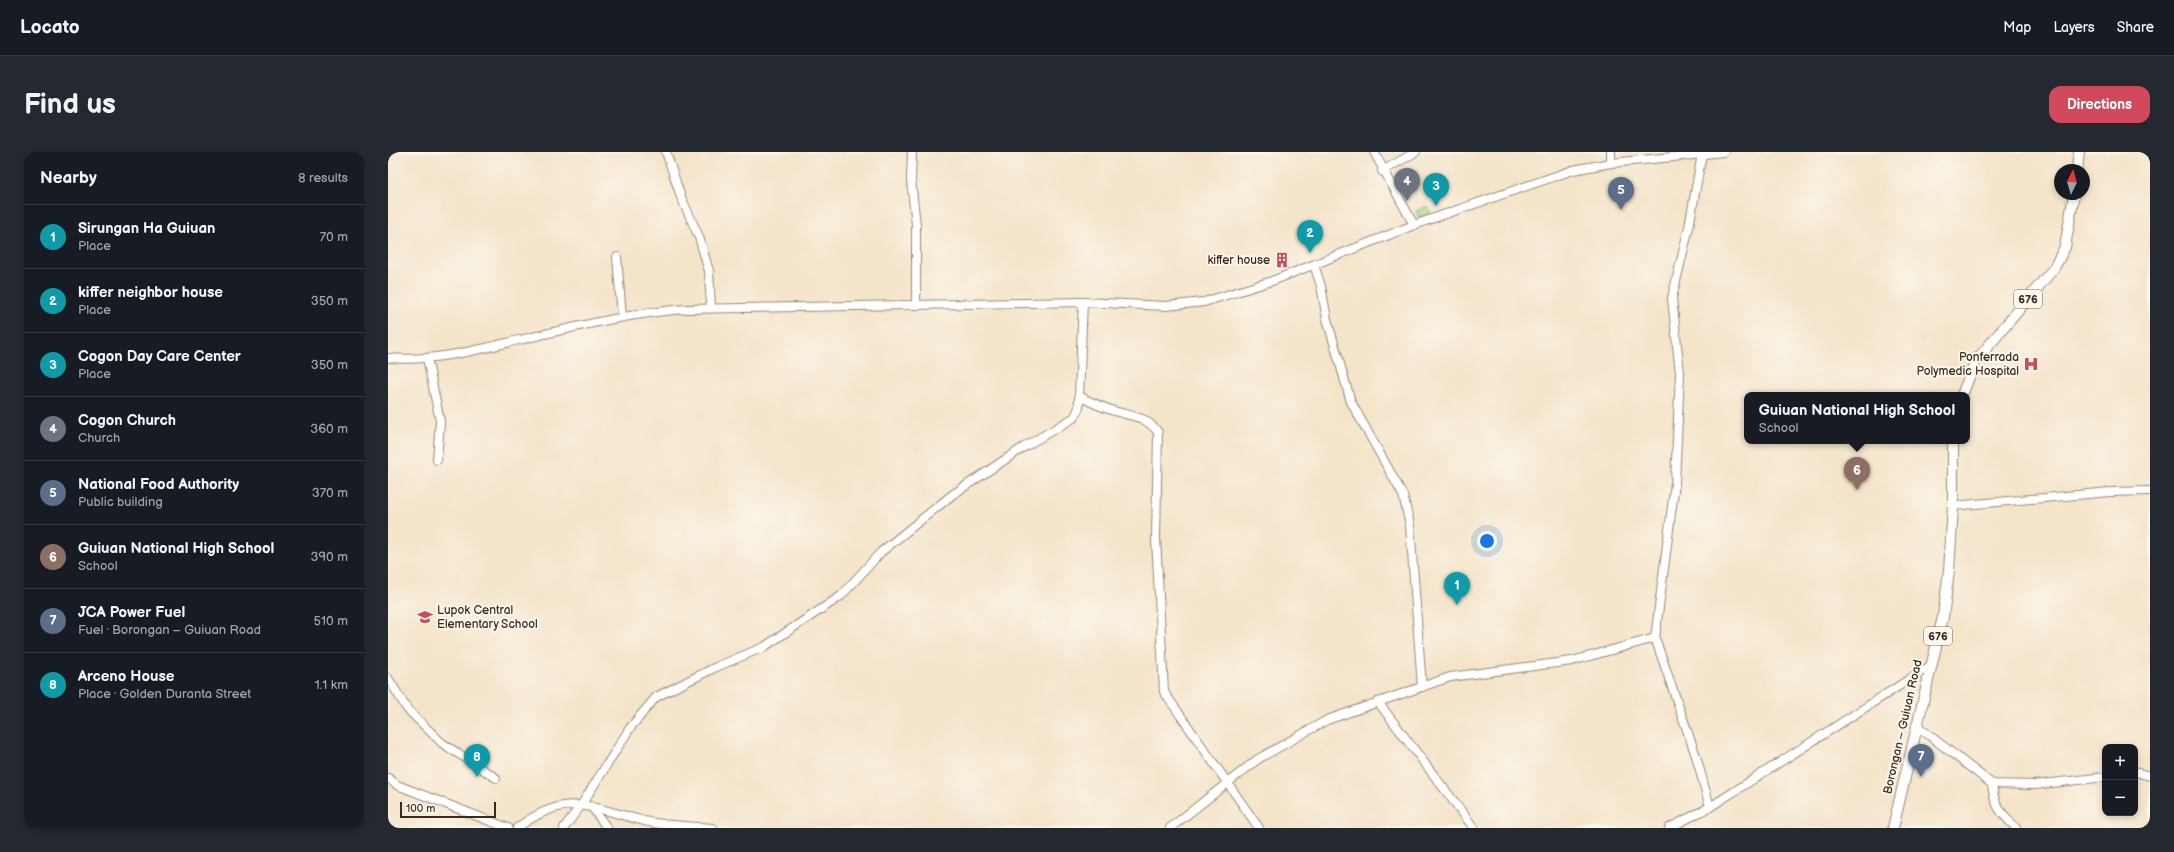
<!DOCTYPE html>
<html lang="en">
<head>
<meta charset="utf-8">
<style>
	body { margin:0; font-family:"Balsamiq Sans",sans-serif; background:#242831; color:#f1f3f6 }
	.controls { position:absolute; right:12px; bottom:12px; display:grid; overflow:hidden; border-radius:8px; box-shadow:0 2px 6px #0003 }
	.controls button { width:36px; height:36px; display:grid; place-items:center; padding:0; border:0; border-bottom:1px solid #363941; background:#171b24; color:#f1f3f6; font:20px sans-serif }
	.compass { position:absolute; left:1666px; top:12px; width:36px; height:36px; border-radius:50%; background:#171b24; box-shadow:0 2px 6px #0003; rotate:5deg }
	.scale { position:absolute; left:12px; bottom:10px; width:96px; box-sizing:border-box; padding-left:4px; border:2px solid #3b2a1e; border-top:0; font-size:11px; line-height:14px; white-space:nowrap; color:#3b2a1e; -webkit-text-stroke:3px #fbf7ec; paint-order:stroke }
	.you { position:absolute; left:1099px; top:389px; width:14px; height:14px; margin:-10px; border:3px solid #fff; border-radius:50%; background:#1a73e8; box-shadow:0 0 0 6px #1a73e833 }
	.badge { display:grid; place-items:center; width:26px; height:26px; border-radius:50%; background:#d1495b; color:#fff; font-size:13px; font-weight:700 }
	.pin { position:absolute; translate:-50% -33px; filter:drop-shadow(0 1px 2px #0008) }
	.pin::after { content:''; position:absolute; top:21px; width:14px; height:12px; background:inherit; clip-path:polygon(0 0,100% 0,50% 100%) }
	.popup { position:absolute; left:1356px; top:240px; width:226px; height:52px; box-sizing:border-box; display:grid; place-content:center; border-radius:8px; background:#171b24; filter:drop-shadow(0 1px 3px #0005); font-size:13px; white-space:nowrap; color:#9ea1a6 }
	.popup b { font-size:15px; color:#f1f3f6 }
	.popup::after { content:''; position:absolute; left:50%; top:100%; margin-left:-8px; border:8px solid transparent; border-top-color:#171b24 }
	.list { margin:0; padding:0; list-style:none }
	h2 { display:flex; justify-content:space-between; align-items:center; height:52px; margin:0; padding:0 16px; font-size:17px }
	h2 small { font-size:13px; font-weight:400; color:#9ea1a6 }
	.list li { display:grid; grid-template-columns:26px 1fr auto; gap:12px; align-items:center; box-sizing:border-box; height:64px; padding:0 16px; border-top:1px solid #363941 }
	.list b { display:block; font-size:15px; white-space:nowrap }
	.list p { margin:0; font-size:13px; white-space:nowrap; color:#9ea1a6 }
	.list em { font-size:13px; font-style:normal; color:#9ea1a6 }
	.map { position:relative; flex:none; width:1762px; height:676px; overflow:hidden; border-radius:12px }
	header { display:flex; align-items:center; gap:24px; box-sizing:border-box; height:56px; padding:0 20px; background:#171b24; border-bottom:1px solid #363941 }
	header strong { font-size:19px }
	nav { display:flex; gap:22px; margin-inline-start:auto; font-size:14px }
	.intro { display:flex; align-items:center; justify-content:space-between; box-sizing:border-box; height:96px; padding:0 24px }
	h1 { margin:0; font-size:28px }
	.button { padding:10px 18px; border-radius:12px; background:#d1495b; color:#fff; font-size:14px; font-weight:700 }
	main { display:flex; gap:24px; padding:0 24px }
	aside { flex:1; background:#171b24; border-radius:12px; box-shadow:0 2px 6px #0003 }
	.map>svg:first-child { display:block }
</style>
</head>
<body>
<header>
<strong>Locato</strong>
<nav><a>Map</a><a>Layers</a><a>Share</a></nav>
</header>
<div class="intro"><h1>Find us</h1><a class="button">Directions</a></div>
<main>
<aside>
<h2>Nearby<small>8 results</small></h2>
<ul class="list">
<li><span class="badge" style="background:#0f9aa8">1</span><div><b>Sirungan Ha Guiuan</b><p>Place</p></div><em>70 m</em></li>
<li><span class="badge" style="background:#0f9aa8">2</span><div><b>kiffer neighbor house</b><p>Place</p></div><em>350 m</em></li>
<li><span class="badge" style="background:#0f9aa8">3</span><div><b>Cogon Day Care Center</b><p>Place</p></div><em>350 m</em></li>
<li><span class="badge" style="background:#6b7280">4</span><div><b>Cogon Church</b><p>Church</p></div><em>360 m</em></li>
<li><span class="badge" style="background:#5c6f8a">5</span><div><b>National Food Authority</b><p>Public building</p></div><em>370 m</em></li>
<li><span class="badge" style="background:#8d6e63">6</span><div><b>Guiuan National High School</b><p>School</p></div><em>390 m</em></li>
<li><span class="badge" style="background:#5c6f8a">7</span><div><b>JCA Power Fuel</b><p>Fuel · Borongan – Guiuan Road</p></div><em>510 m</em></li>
<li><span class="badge" style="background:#0f9aa8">8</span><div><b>Arceno House</b><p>Place · Golden Duranta Street</p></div><em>1.1 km</em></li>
</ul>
</aside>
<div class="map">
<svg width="1762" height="676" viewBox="0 0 1762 676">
	<rect width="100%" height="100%" fill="#fbf7ec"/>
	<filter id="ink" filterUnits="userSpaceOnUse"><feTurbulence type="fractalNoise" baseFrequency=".025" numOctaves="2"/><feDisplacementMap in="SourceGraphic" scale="8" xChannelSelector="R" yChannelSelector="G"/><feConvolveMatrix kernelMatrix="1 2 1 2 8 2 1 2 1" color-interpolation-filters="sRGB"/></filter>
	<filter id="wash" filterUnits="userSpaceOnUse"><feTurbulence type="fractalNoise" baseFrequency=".012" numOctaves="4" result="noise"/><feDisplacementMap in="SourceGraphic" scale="16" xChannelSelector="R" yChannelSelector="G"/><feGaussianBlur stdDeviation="0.9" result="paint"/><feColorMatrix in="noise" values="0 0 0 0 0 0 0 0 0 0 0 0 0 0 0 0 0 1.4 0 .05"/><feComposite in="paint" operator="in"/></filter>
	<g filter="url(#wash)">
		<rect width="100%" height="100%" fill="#f4e4c9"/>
		<polygon fill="#9bd487" stroke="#6b7f52" points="1040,54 1043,61 1031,66 1028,59"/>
	</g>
	<g filter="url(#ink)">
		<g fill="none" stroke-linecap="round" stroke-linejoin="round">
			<g stroke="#988774" stroke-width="10">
				<g id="minor">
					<polyline points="278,0 293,45 311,85 321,119 323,156"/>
					<polyline points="524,0 523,28 528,73 528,152"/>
					<polyline points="986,0 1026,73"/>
					<polyline points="1314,2 1301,75 1284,146 1292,221 1287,331 1267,486 1308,604 1322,655"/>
					<polyline points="1223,11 1223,0"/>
					<polyline points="994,19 1028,0"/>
					<polyline points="229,105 234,165"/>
					<polyline points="926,113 933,134 939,167 963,250 1015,343 1022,373 1034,535"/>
					<path d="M695,150L691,244C702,250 714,255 726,259C746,265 756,263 770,280L768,386L776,540L871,676"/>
					<path d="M0,206C45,210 88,198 131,188C187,175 242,161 298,157L695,150L778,154L816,150L884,129L1026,73L1185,18L1223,11L1336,0"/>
					<polyline points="39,206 52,269 49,308"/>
					<polyline points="1565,354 1722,340 1762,339"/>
					<polyline points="0,526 19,557 54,591 108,626"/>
					<polyline points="990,550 1086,676"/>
					<polyline points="1528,573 1604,632 1646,633 1717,625"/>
					<polyline points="1747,620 1762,624"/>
					<polyline points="0,626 9,633 120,676"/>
					<path d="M1604,632C1606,655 1613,660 1628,676"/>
					<polyline points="203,654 219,676"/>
					<path d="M129,676C181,637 205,657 261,670C281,674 304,674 325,676"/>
					<polyline points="176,676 194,652 242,576 268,545 328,515 376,495 453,444 493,400 564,343 636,295 687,265 691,255 691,244"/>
					<polyline points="782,676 870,607 939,568 1062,525 1184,509 1267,486"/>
					<polyline points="1281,676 1322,655 1542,514"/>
				</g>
			</g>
			<g stroke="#988774" stroke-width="12">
				<g id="major">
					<polyline points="1689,18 1691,0"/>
					<polyline points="1574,243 1587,210 1666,116 1677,95 1686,42"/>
					<polyline points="1505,676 1555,465 1561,419 1565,354 1565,289"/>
				</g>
			</g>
			<use href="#minor" stroke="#fff" stroke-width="8"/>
			<use href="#major" stroke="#fff" stroke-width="10"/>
		</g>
	</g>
	<defs>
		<g id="building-bare" transform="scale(1.2)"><path d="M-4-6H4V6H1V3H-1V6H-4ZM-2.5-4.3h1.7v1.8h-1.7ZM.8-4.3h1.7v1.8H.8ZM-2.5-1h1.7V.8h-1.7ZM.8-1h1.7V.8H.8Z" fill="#d1495b" stroke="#fbf7ec" stroke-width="2.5" paint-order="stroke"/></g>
		<g id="hospital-bare" transform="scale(1.2)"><path d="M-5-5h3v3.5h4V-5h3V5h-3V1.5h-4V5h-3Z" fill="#d1495b" stroke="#fbf7ec" stroke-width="2.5" paint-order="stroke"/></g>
		<g id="school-bare" transform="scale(1.2)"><path d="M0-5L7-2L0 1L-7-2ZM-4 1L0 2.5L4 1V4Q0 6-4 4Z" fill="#d1495b" stroke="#fbf7ec" stroke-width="2.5" paint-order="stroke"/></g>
	</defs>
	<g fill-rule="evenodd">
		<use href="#building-bare" x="894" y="108"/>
		<use href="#hospital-bare" x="1643" y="212"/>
		<use href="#school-bare" x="37" y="465"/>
	</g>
	<g text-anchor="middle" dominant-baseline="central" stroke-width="4" stroke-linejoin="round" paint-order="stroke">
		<g fill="#fbf7ec" stroke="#75685c" stroke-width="1">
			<rect x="1626" y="138" width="28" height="18" rx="3"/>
			<rect x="1536" y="475" width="28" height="18" rx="3"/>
		</g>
		<g font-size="11" font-weight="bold" fill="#3b2a1e">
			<text x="1640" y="147">676</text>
			<text x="1550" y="484">676</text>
		</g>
		<g font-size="12" fill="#3b2a1e" stroke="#fbf7ec" text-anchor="end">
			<text x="882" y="108">kiffer house</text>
			<text x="1631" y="205">Ponferrada<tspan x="1631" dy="14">Polymedic Hospital</tspan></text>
			<text x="49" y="458" text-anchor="start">Lupok Central<tspan x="49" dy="14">Elementary School</tspan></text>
		</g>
		<g font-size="12" fill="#3b2a1e" stroke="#fbf7ec">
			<text transform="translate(1515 575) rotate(-77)">Borongan – Guiuan Road</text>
		</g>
	</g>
</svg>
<div class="controls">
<button>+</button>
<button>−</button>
</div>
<svg class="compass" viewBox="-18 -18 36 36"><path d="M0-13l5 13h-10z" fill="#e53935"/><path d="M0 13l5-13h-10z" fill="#9ea1a6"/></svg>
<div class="scale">100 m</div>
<div class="you"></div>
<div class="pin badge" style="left:1069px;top:453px;background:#0f9aa8">1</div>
<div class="pin badge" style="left:922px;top:101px;background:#0f9aa8">2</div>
<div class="pin badge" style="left:1048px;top:54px;background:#0f9aa8">3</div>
<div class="pin badge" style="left:1019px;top:49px;background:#6b7280">4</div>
<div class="pin badge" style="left:1233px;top:58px;background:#5c6f8a">5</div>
<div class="pin badge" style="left:1469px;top:338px;background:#8d6e63">6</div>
<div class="popup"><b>Guiuan National High School</b>School</div>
<div class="pin badge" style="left:1533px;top:625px;background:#5c6f8a">7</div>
<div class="pin badge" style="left:89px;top:625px;background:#0f9aa8">8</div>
</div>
</main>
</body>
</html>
